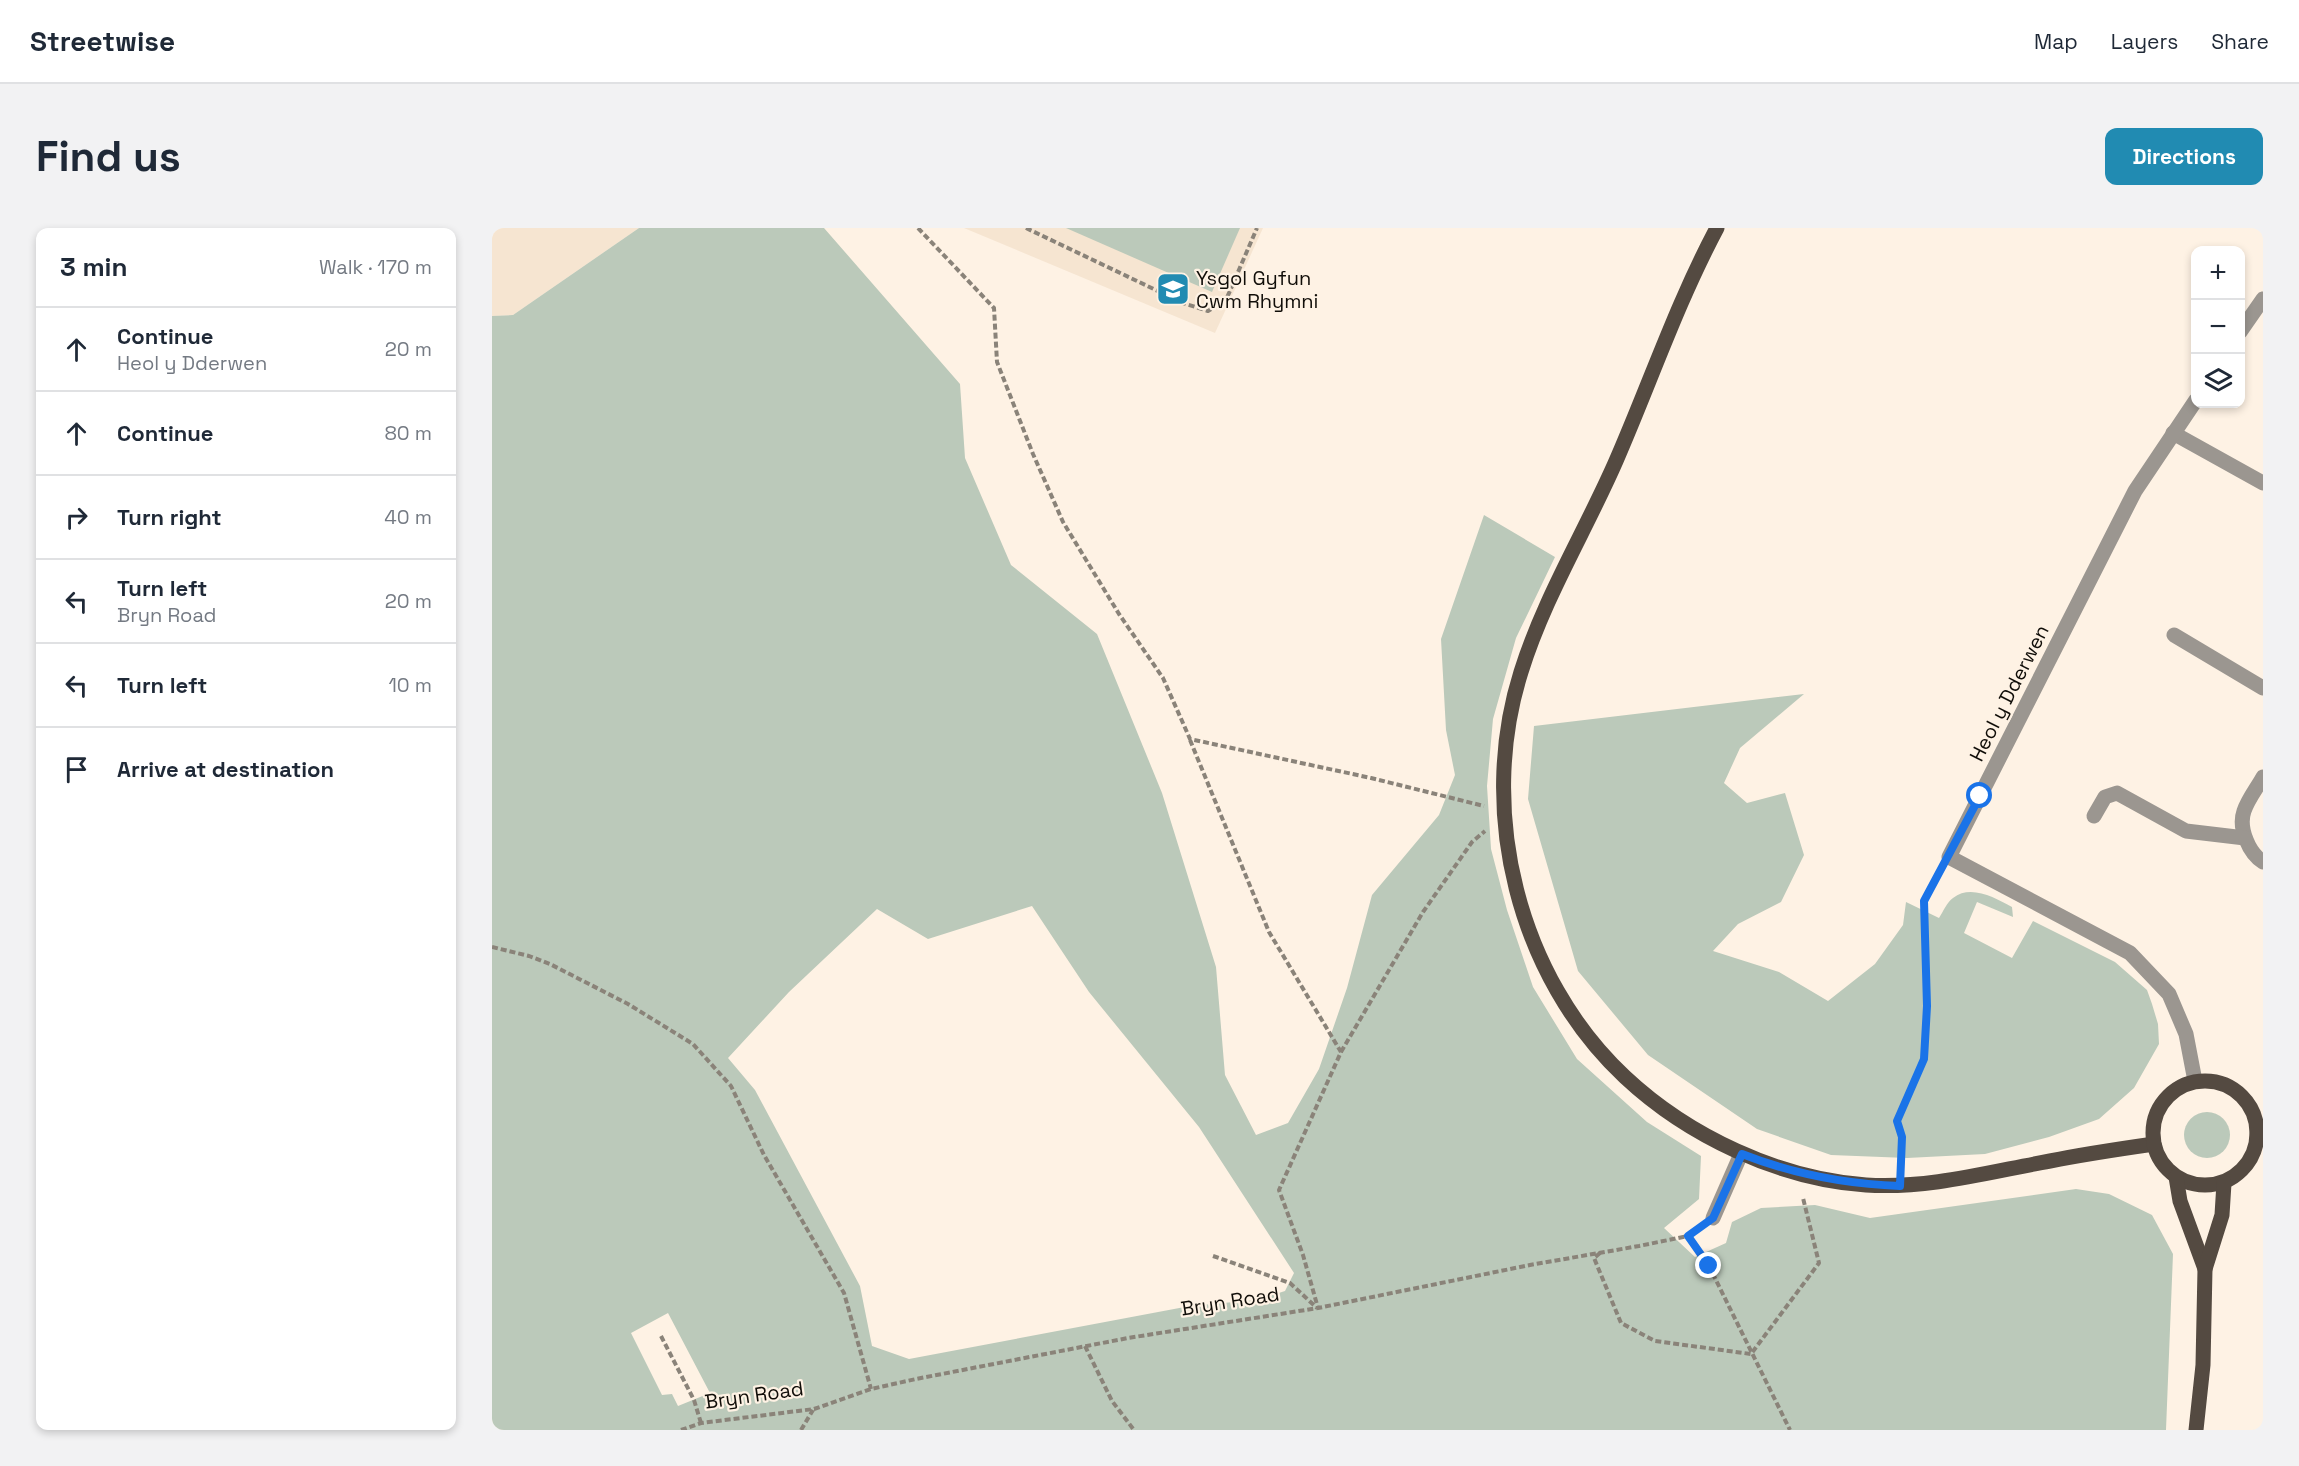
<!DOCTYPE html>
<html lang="en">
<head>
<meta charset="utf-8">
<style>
	body { margin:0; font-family:"Space Grotesk",sans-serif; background:#f2f2f3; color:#1f2937 }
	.controls { position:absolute; right:18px; top:18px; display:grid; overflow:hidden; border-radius:12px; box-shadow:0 3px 9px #0003 }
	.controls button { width:54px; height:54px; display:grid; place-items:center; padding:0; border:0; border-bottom:2px solid #e0e1e3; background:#fff; color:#1f2937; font:30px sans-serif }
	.stop { position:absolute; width:18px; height:18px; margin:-14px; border:4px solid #1a73e8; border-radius:50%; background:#fff }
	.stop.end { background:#1a73e8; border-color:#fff; box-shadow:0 2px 6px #0008 }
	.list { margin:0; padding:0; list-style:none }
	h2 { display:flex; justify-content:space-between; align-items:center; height:78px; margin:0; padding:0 24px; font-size:26px }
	h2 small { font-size:20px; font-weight:400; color:#747a83 }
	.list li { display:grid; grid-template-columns:39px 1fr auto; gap:18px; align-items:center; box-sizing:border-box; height:84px; padding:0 24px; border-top:2px solid #e0e1e3 }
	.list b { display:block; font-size:22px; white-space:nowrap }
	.list p { margin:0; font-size:20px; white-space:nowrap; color:#747a83 }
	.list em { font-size:20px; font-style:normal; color:#747a83 }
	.icon { flex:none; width:33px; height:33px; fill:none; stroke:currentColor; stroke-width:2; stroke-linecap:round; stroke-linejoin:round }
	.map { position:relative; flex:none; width:1771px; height:1202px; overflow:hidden; border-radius:12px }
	header { display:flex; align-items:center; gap:36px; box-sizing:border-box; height:84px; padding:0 30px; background:#fff; border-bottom:2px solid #e0e1e3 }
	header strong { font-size:28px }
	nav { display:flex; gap:33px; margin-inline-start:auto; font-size:21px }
	.intro { display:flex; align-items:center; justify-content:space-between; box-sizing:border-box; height:144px; padding:0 36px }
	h1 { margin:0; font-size:42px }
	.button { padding:15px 27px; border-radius:12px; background:#218bb2; color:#fff; font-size:21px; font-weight:700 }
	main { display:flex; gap:36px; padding:0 36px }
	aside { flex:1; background:#fff; border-radius:12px; box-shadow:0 3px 9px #0003 }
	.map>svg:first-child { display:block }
</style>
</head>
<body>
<header>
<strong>Streetwise</strong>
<nav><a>Map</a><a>Layers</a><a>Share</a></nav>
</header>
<div class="intro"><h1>Find us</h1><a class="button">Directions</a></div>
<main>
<aside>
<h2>3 min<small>Walk · 170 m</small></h2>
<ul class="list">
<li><svg class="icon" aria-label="ahead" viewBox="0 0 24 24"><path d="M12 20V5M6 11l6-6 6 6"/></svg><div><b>Continue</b><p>Heol y Dderwen</p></div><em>20 m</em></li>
<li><svg class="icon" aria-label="ahead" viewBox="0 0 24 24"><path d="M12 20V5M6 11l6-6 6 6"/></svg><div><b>Continue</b></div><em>80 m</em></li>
<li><svg class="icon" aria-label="right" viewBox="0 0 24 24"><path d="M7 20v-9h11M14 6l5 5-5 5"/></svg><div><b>Turn right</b></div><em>40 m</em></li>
<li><svg class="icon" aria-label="left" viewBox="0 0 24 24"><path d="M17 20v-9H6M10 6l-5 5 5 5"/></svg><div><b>Turn left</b><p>Bryn Road</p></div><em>20 m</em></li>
<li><svg class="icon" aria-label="left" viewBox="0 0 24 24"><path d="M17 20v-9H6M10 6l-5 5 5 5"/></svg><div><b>Turn left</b></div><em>10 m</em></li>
<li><svg class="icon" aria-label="arrive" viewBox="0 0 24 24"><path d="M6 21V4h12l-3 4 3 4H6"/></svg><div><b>Arrive at destination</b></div></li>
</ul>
</aside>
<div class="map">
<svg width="1771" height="1202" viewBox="0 0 1771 1202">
	<rect width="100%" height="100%" fill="#fef2e4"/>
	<g fill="#f6e5d1">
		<polygon points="0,0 147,0 21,87 0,88"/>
		<polygon points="472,0 771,0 723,105"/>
	</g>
	<g fill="#bbc9ba" fill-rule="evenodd">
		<path d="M147,0H332L468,156L473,230L519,337L605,406L670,565L724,739L733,847L764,907L796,895L827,841L855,760L880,667L947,587L963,547L954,502L949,411L992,287L1063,329L1024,410L1001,491L995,558L999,621L1015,682L1041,759L1085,831L1155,894L1209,928L1207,971L1172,1000L1203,1029L1234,1015L1240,994L1269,980L1323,977L1378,990L1584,961L1617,966L1660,987L1681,1026L1674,1202H0V88L21,87ZM540,678L597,764L707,899L802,1045L793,1063L764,1072L698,1078L417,1131L380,1118L368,1058L263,862L236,830L297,764L385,681L436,711ZM176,1085L218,1165L186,1178L180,1166L170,1167L139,1105Z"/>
		<polygon points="574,0 748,0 720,64"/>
		<path d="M1312,466L1248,520L1232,555L1255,575L1293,565L1312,627L1289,674L1246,696L1221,723L1287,744L1336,773L1383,736L1411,697L1414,674L1447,690C1451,684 1455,674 1461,670C1479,656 1503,670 1520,679L1521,689L1485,674L1472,705L1520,730L1541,693L1623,734L1655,762L1660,776L1666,796L1667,816L1642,860L1607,891L1557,909L1493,926L1415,930L1339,927L1265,901L1156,827L1086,743L1036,571L1042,498Z"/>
		<circle cx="1715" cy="907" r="23"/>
	</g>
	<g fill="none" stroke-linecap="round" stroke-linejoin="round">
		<g stroke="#8a8379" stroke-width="4" stroke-dasharray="6 3" stroke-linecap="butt">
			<polyline points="426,0 502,80 505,134 541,226 571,294 627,386 671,450 698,511 879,550 992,578"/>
			<polyline points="534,0 691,75 716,83 734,72 765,0"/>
			<polyline points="698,512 777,704 849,824 787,962 811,1027 826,1080"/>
			<polyline points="0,719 37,728 58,736 136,776 201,816 239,858 272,927 352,1065 379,1161"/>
			<polyline points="849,824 931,684 980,614 993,603"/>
			<polyline points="1409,937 1410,909 1405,893 1432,831 1435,778 1432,673 1446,648"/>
			<polyline points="1196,1008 1217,1038 1298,1202"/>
			<polyline points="1108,1025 1102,1030 1129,1095 1163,1113 1259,1126 1327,1035 1311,970"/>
			<polyline points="721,1028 798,1055 825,1080"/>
			<polyline points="169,1108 202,1172 209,1195"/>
			<polyline points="593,1118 620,1173 642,1202"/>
			<polyline points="189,1202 209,1195 322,1181 379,1161 424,1151 636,1110 826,1080 1038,1037 1147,1018 1196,1008 1204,1002"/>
			<polyline points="309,1202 321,1182"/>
		</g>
		<g stroke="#9b9690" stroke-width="15">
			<polyline points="1748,104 1771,71"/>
			<polyline points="1681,205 1771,255"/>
			<polyline points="1682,407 1771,460"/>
			<path d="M1771,549C1765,560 1756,571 1752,583C1746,600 1757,625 1771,634"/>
			<polyline points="1602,588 1613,569 1625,565 1694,603 1753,610"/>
			<polyline points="1703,853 1694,806 1677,766 1638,725 1457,629 1643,263 1704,172"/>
			<polyline points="1765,905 1771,905"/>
			<polyline points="1221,990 1249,926"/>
		</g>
		<g stroke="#544a41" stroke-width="15">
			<path d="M1225,0C1185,75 1158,155 1124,233C1093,304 1052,370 1029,444C985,583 1026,749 1133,849C1196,908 1287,951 1374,957C1437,961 1497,944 1558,933C1593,926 1627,921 1662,916"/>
			<circle cx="1713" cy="905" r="52"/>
			<polyline points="1684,949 1688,973 1713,1041"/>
			<polyline points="1704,1202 1711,1137 1713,1041 1730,987 1732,955"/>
		</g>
	</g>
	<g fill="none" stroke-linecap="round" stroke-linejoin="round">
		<path stroke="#1a73e8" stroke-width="8" d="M1217,1038L1196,1008L1221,990L1250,926C1301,946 1352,956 1408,958L1410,909L1405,893L1432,831L1435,778L1432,673L1488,568"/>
	</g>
	<defs>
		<g id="school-square" transform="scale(1.725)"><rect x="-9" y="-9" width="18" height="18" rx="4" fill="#218bb2" stroke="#fef2e4"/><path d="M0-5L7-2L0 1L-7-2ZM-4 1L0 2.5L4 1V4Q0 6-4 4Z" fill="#fff"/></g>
	</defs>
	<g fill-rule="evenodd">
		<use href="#school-square" x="681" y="61"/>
	</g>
	<g text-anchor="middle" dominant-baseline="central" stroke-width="4.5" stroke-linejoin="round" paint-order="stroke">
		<g font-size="20" fill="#100d08" stroke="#fef2e4" text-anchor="start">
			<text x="704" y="50">Ysgol Gyfun<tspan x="704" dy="23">Cwm Rhymni</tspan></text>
		</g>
		<g font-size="20" fill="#100d08" stroke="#fef2e4">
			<text transform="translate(1517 465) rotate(-63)">Heol y Dderwen</text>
			<text transform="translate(738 1073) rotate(-9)">Bryn Road</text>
			<text transform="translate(262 1167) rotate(-8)">Bryn Road</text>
		</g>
	</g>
</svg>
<div class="controls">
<button>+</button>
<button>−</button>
<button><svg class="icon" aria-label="layers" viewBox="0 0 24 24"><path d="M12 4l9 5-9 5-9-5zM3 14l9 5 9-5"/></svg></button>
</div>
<div class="stop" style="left:1488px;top:568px"></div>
<div class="stop end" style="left:1217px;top:1038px"></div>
</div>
</main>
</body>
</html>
